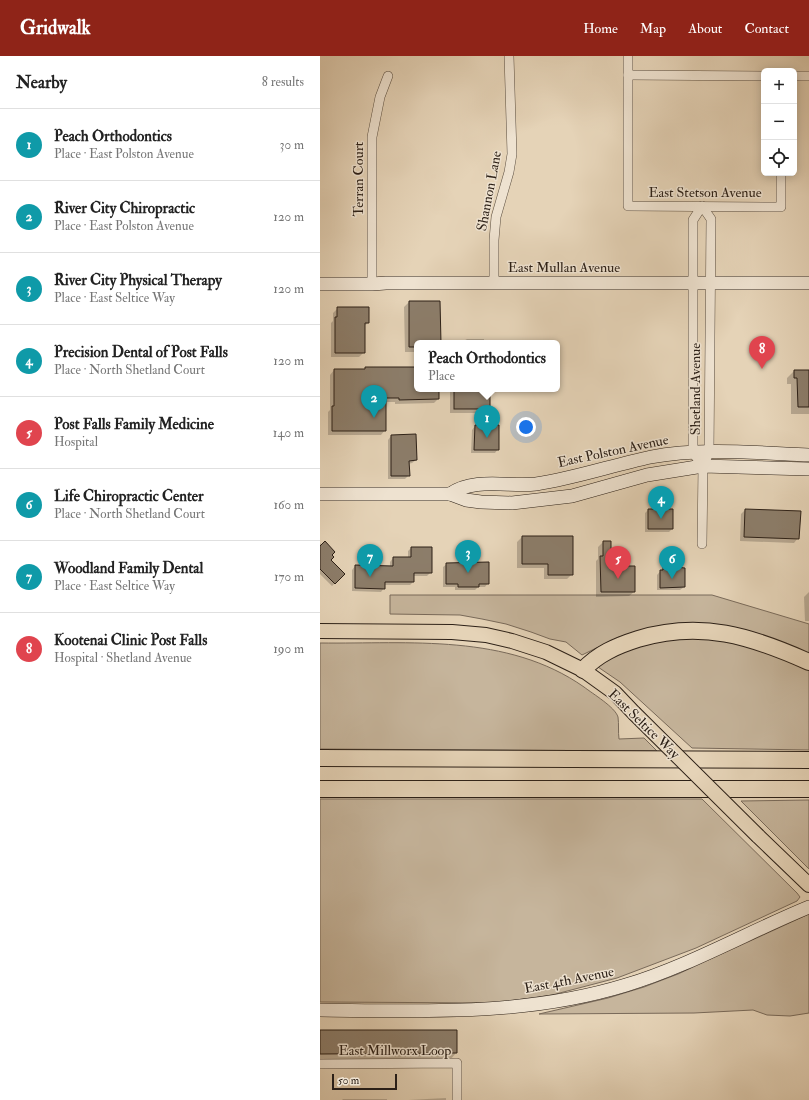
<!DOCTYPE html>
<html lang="en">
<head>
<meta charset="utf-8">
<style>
	body { margin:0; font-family:"IM FELL Double Pica",serif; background:#f2f2f2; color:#222 }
	.controls { position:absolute; right:12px; top:12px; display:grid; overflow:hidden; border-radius:6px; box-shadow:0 2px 10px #0003 }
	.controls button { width:36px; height:36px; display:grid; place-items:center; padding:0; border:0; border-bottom:1px solid #e0e0e0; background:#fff; color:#222; font:20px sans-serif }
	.scale { position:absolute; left:12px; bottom:10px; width:65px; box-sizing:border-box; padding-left:4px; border:2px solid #2c2017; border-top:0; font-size:11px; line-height:14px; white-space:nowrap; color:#2c2017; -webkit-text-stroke:3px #eee2d0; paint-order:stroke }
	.you { position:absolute; left:206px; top:371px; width:14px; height:14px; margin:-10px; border:3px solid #fff; border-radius:50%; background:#1a73e8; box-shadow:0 0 0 6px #1a73e833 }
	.badge { display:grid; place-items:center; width:26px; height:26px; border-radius:50%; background:#8f2418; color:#fff; font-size:13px; font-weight:700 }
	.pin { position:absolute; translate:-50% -33px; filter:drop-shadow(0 1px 2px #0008) }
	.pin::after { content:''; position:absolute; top:21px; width:14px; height:12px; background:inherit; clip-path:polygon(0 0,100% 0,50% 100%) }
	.popup { position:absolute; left:94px; top:284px; width:146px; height:52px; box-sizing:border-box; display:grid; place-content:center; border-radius:6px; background:#fff; filter:drop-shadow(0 1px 3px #0005); font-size:13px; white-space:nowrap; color:#767676 }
	.popup b { font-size:15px; color:#222 }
	.popup::after { content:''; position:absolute; left:50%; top:100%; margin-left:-8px; border:8px solid transparent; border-top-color:#fff }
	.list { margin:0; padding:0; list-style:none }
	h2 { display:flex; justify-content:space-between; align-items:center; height:52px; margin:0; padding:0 16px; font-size:17px }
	h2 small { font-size:13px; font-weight:400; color:#767676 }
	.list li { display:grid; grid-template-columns:26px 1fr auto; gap:12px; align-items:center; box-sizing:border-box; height:72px; padding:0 16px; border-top:1px solid #e0e0e0 }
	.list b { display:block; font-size:15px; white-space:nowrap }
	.list p { margin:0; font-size:13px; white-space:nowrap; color:#767676 }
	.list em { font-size:13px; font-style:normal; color:#767676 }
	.icon { flex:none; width:22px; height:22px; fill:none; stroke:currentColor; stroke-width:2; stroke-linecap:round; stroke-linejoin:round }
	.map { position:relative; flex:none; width:489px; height:1044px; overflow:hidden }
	header { display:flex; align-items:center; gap:24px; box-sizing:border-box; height:56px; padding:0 20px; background:#8f2418; color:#fff }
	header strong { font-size:19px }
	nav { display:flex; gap:22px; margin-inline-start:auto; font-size:14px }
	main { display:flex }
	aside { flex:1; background:#fff }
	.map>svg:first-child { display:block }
</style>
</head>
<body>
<header>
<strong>Gridwalk</strong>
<nav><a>Home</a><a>Map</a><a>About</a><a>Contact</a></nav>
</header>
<main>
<aside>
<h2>Nearby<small>8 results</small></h2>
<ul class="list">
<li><span class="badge" style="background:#0f9aa8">1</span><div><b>Peach Orthodontics</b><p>Place · East Polston Avenue</p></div><em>30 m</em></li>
<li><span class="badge" style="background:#0f9aa8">2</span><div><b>River City Chiropractic</b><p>Place · East Polston Avenue</p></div><em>120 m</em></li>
<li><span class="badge" style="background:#0f9aa8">3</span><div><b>River City Physical Therapy</b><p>Place · East Seltice Way</p></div><em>120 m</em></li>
<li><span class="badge" style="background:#0f9aa8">4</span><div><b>Precision Dental of Post Falls</b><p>Place · North Shetland Court</p></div><em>120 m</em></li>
<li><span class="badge" style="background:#e0444e">5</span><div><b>Post Falls Family Medicine</b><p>Hospital</p></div><em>140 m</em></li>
<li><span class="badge" style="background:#0f9aa8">6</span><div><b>Life Chiropractic Center</b><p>Place · North Shetland Court</p></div><em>160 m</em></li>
<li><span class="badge" style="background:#0f9aa8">7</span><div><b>Woodland Family Dental</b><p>Place · East Seltice Way</p></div><em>170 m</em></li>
<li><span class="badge" style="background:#e0444e">8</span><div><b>Kootenai Clinic Post Falls</b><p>Hospital · Shetland Avenue</p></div><em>190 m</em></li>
</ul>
</aside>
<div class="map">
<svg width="489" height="1044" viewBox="0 0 489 1044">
	<rect width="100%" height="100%" fill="#e5d3b7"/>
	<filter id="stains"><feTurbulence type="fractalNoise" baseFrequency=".005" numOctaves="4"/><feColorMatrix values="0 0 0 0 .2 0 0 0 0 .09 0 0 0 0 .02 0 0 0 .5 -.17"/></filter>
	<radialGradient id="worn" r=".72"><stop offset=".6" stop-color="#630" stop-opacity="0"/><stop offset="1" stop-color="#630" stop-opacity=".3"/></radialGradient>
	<g fill="#c6b59c" stroke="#796a5a">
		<polygon points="70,539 392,539 489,568 489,600 452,585 326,574 299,581 262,599 246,586 230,583 211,576 186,568 162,563 140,559 70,558"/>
		<polygon points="373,580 417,585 489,612 489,694 372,692 300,626 278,611 279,609 322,587"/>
		<path d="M0,587C90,588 187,577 264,631C273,638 295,651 298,661C299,668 298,676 299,683L324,682L337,695L0,693Z"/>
		<polygon points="0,743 382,743 477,837 480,841 477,845 376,892 297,922 232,939 175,947 0,946"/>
		<polygon points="489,744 489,813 421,745"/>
		<polygon points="489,858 489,957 470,960 447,959 433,954 374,957 219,958 288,942 324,931 358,918"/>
	</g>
	<g fill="#0003">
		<polygon points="89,246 120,287 97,287 97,296 85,296 84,251"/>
		<polygon points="18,252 48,267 44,270 44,296 39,301 11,301 11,267 13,265 13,257"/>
		<polygon points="147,283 164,283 164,287 140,287"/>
		<polygon points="489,305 489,358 471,358 471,328 467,328 467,322 474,315 489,315"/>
		<polygon points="46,312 97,316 97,333 169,333 169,352 164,357 130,357 130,336 118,336 118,343 114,347 75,348 75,346 65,346 65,374 61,379 8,379 8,356 10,354 10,319 14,314 43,314"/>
		<polygon points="155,370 178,393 175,397 151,397 152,374"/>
		<polygon points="71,380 96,404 92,407 88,408 89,419 85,423 68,423 68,384"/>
		<polygon points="342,451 347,454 352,473 349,476 325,476 325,457 328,454 339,454"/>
		<polygon points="425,454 478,482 474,487 420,485 421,458"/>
		<polygon points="202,481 252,518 247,523 224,523 224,512 197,512 197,486"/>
		<polygon points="283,486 290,486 290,503 302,511 314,536 309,540 276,541 276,505 278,503 278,491"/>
		<polygon points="0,487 11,499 10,504 24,518 12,530 0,518"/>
		<polygon points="91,492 111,516 107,520 93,520 93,526 90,529 64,529 64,532 61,536 32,535 32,514 35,510 70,511 70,506 73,502 88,502 88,495"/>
		<polygon points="127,508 168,527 165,531 158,531 155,534 135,534 135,531 123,531 123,511"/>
		<polygon points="344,511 364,531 360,534 337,534 337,519"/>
		<polygon points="489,536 489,565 485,565 484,541"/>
		<polygon points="0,975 136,997 130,1004 0,1004"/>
		<polygon points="126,1042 126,1044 88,1044"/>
		<polygon points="23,1043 67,1043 67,1044 22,1044"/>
	</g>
	<g fill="#8c7d6a" stroke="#2c2017">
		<polygon points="89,245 120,245 121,287 97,287 97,291 89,291"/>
		<polygon points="17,251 49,251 49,267 45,267 45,297 15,297 15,261 17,261"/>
		<polygon points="45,311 95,311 95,318 97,318 97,333 119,333 119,343 79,344 79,342 66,342 66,375 12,375 12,350 14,350 14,313 45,313"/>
		<polygon points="474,314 489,314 489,351 478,351 477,322 474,322"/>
		<rect x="134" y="333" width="36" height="20"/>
		<polygon points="155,369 179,369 179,394 154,394"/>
		<polygon points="96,378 97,404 89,405 90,420 71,420 71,379"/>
		<polygon points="341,450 348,450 348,453 353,453 353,473 328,473 328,453 341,453"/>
		<polygon points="425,453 481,455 479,483 424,481"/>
		<polygon points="202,480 253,480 253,519 228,519 228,508 202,508"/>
		<polygon points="5,485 15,496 12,499 14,501 11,504 25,518 15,528 0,513 0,490"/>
		<polygon points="283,485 291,485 291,502 303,501 303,510 315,510 315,536 281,536 280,500 283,500"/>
		<polygon points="91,491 112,491 112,517 94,517 94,526 65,526 65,533 35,532 35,509 73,510 73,501 91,501"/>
		<polygon points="169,506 169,528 159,528 159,531 138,531 138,528 126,528 126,507"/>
		<polygon points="343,510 365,512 365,531 340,532 340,514 343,514"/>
		<polygon points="0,974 137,974 137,997 0,998"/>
	</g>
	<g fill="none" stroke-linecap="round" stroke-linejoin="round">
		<g stroke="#5a4d3f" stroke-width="10">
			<g id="street">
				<polyline points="308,0 308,150 461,151 461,117"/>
				<polyline points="308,19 444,20"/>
				<polyline points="474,20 489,20"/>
				<polyline points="174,227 174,184 176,161 189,116 192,98 189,0"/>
				<polyline points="52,228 52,81 60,41 68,20"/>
				<polyline points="382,488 383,410 389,397 391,163 382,150 373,164 373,397 383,410"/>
				<polyline points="0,1008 137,1007 137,1044"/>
			</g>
		</g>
		<g stroke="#2c2017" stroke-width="14">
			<g id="secondary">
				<polyline points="0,228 52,228 66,227 489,227"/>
				<polyline points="0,438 130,438 146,444 161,446 192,447 252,440 327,419 383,410 489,413"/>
				<path d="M130,438C154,421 189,431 216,428C256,422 293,409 331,401C379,391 440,397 489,399"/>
				<path d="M0,954C104,955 205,960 306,929C369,910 428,876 489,851"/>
			</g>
		</g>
		<g stroke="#2c2017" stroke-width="16">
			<g id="primary">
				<polyline points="0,575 132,576 166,579 192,585 226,596 263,614 295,637 314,657"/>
				<polyline points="438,780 489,829"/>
			</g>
		</g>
		<g stroke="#2c2017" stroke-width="18">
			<g id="highway">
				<path d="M263,614C278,598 296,590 318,583C381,564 431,580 489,606"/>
				<polyline points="0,702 489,704"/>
				<polyline points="0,733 489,733"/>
			</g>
		</g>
		<use href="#street" stroke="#eee2d0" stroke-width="9"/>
		<use href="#secondary" stroke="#eee2d0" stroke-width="13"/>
		<use href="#primary" stroke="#e5d3b7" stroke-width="14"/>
		<use href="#highway" stroke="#e5d3b7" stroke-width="16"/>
		<g stroke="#2c2017" stroke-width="16" stroke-linecap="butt">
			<polyline id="primary-bridge" points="314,657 438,780"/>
		</g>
		<use href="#primary-bridge" stroke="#e5d3b7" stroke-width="14"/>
	</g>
	<g text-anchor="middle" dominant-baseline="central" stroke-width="3" stroke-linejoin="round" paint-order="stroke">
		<g font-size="14" fill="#2c2017" stroke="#eee2d0">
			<text transform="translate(38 123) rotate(-90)">Terran Court</text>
			<text transform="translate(169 135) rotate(-79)">Shannon Lane</text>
			<text x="385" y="136">East Stetson Avenue</text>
			<text x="244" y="211">East Mullan Avenue</text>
			<text transform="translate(375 333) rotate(-90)">Shetland Avenue</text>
			<text transform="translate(293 395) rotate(-12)">East Polston Avenue</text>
			<text transform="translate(324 668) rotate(44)">East Seltice Way</text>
			<text transform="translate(249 924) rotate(-11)">East 4th Avenue</text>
			<text x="75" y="994">East Millworx Loop</text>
		</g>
	</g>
	<rect width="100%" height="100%" filter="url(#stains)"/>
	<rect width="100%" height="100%" fill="url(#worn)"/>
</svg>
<div class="controls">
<button>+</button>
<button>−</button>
<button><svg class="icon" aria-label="locate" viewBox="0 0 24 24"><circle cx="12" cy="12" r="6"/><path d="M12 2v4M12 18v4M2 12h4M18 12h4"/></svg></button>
</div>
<div class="scale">50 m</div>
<div class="you"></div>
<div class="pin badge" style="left:167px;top:382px;background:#0f9aa8">1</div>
<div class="popup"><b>Peach Orthodontics</b>Place</div>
<div class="pin badge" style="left:54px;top:362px;background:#0f9aa8">2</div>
<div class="pin badge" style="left:148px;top:517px;background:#0f9aa8">3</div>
<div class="pin badge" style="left:341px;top:463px;background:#0f9aa8">4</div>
<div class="pin badge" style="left:298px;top:523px;background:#e0444e">5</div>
<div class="pin badge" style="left:352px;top:523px;background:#0f9aa8">6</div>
<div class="pin badge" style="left:50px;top:521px;background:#0f9aa8">7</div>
<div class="pin badge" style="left:442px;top:313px;background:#e0444e">8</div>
</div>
</main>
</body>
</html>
